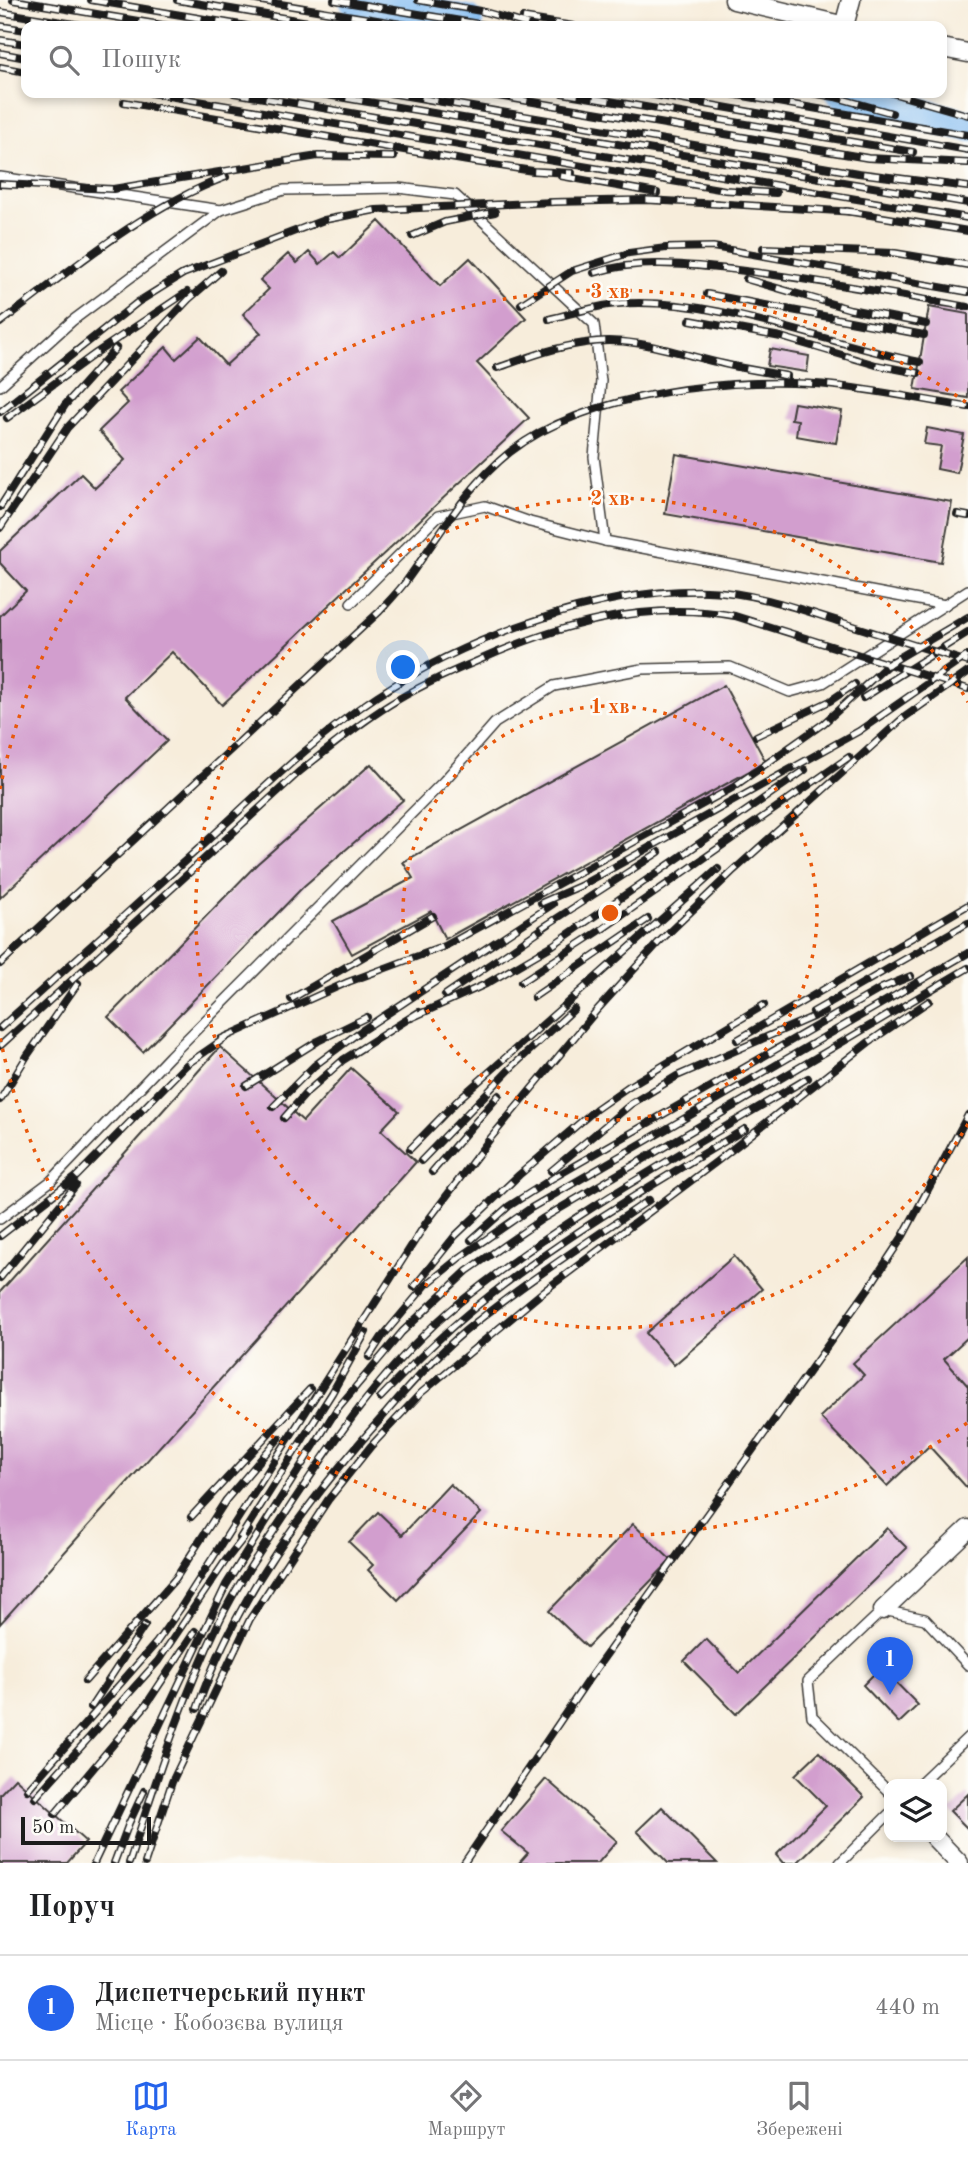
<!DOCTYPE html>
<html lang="uk">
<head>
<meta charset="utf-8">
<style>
	body { margin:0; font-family:"Old Standard TT",serif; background:#f6f6f6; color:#202124 }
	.controls { position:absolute; right:21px; bottom:21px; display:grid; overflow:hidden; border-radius:14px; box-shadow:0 4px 10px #0003 }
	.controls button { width:63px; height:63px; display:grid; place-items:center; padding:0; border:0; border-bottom:2px solid #e0e0e0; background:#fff; color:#202124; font:35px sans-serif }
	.scale { position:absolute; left:21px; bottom:18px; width:130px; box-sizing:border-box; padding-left:7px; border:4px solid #1c1c1c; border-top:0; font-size:19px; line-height:24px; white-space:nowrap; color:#1c1c1c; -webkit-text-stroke:5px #fdfcf7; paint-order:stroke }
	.you { position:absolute; left:404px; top:668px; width:24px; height:24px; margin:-18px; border:5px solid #fff; border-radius:50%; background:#1a73e8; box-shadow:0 0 0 10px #1a73e833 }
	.badge { display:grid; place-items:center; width:46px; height:46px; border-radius:50%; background:#2563eb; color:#fff; font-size:23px; font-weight:700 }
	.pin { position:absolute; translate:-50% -58px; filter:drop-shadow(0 2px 4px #0008) }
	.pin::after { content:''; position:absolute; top:37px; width:24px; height:21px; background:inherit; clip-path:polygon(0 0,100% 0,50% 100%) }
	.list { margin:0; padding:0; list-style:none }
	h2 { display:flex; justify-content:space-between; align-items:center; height:91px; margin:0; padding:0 28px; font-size:30px }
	h2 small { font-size:23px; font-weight:400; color:#757577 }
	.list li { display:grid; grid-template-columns:46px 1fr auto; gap:21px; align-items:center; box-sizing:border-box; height:105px; padding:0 28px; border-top:2px solid #e0e0e0 }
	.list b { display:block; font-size:26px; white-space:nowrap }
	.list p { margin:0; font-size:23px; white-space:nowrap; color:#757577 }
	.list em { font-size:23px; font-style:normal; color:#757577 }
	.icon { flex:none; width:38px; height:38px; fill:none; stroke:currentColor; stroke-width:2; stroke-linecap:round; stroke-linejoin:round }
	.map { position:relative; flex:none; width:968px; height:1863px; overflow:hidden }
	.search { position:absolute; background:#fff; box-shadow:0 4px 10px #0003; left:21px; right:21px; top:21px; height:77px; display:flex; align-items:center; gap:18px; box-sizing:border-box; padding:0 24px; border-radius:14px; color:#757577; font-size:26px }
	.sheet { height:196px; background:#fff }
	nav { display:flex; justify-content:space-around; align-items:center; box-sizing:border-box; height:98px; border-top:2px solid #e0e0e0; background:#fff; font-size:19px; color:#757577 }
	nav a { display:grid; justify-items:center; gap:4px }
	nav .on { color:#2563eb }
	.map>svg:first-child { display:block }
</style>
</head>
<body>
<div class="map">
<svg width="968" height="1863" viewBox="0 0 968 1863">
	<rect width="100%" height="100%" fill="#fdfcf7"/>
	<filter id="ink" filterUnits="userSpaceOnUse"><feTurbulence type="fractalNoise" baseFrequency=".0143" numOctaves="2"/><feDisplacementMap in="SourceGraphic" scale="14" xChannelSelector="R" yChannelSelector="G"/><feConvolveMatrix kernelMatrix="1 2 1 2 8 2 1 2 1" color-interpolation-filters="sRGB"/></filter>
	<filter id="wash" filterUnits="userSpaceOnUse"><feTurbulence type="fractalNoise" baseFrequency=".00686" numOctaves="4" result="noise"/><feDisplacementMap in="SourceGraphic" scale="28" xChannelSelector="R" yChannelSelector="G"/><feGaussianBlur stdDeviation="1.57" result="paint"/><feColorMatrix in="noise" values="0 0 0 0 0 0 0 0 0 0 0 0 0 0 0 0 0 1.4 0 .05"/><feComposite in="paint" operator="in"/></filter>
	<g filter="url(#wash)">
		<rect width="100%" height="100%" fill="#f7eddb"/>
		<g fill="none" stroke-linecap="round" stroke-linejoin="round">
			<g stroke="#80baf1" stroke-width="32">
				<polyline points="355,0 467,21"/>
				<polyline points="842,93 968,126"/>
			</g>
		</g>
		<g id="blocks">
			<g fill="#d29ece">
				<polygon points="379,221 440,286 470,258 526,318 477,363 529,418 222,705 172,652 125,697 167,741 0,898 0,616 26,591 0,563 0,551 81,474 95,488 125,460 99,431 128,403 118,392 166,347 176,359 200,337 226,365 261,333 243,314 269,289 260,280 288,254 297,263 309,252 320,264 334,252 340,258"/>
				<polygon points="929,307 968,314 968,398 915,389"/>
				<polygon points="770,349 809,356 807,372 767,366"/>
				<polygon points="794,403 842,411 836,443 796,436 798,420 791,419"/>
				<polygon points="927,428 964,435 957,473 937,469 941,446 924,444"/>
				<polygon points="676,454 952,502 941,562 665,514"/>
				<polygon points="724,685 766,762 445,939 431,911 352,954 333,921 413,878 403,862"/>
				<polygon points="371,764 403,800 304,886 143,1052 108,1017 257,864"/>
				<polygon points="220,1047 303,1121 351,1068 399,1111 381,1130 416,1162 0,1624 0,1292"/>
				<polygon points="734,1256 762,1289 674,1365 646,1333"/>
				<polygon points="968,1257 968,1337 944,1359 968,1386 968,1489 929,1446 887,1486 820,1417 864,1375 853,1363"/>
				<polygon points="450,1484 481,1513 398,1600 368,1570 373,1565 349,1542 378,1512 402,1535"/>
				<polygon points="633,1524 671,1560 587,1647 549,1611"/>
				<polygon points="887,1528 907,1548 736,1714 684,1661 706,1639 739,1673"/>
				<polygon points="881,1667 918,1705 899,1723 863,1685"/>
				<polygon points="819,1752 864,1797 797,1863 783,1863 776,1855 826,1806 795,1775"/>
				<polygon points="15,1778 86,1842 67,1863 0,1863 0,1794"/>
				<polygon points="546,1779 617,1841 598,1863 519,1863 528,1853 501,1831"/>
				<polygon points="968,1794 968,1829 950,1811"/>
				<polygon points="662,1807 717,1863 668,1863 637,1831"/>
			</g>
		</g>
	</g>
	<g filter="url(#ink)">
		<use href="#blocks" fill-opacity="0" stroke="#3d3b39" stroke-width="2"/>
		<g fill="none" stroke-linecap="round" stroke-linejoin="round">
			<g stroke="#3d3b39" stroke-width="12">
				<g id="service">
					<polyline points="0,177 221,210"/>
					<polyline points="0,386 72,321 221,210 284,190 398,188 455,195 594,324 601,381 594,457 605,541"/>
					<polyline points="351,603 438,516 485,506 530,522 605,541 945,605"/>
					<polyline points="0,1219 51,1181 170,1056 443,782 495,723 554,686 642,669 730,667 790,692 823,683 968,590"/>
					<polyline points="919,1784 968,1737"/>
					<polyline points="889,1792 812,1716 808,1681 883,1610 925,1619 968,1665"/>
					<polyline points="840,1863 889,1814"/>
				</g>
			</g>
			<g stroke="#3d3b39" stroke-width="21">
				<g id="minor">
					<polyline points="734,0 845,26"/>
					<polyline points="844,26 851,0"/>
					<polyline points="942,48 968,53"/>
					<polyline points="883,1610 968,1529"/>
					<polyline points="934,1837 959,1863"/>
				</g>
			</g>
			<use href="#service" stroke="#fff" stroke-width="9"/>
			<use href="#minor" stroke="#fff" stroke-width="18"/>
			<g stroke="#1c1c1c" stroke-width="8">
				<g id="rail">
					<polyline points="13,0 168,26"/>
					<polyline points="91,0 247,26"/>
					<polyline points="177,0 332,26"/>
					<polyline points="256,0 413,26"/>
					<polyline points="334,0 491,26"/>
					<polyline points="418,0 481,11 533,26"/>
					<polyline points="0,12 87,26"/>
					<polyline points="523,18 573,26"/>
					<polyline points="0,26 26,30"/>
					<polyline points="0,40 26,44"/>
					<polyline points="0,53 26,58"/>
					<polyline points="0,67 26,72"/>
					<polyline points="151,93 725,190 776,193"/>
					<polyline points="234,93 968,218"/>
					<polyline points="315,93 968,203"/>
					<polyline points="390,93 858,173 968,187"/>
					<polyline points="480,93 868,158 968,163"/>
					<polyline points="562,93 913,152"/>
					<polyline points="643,93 968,150"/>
					<polyline points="726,93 968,135"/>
					<polyline points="812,93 835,97 892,113"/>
					<polyline points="892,93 968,115"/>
					<polyline points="124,102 468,161 533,171 572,173"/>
					<polyline points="561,176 657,193"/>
					<polyline points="0,184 113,189 318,156 394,157"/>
					<polyline points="712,203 855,212"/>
					<polyline points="846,211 968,231"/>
					<polyline points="412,236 445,222 495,212"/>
					<polyline points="763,248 895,253 968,265"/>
					<path d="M594,273C639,258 691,265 737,270C814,279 891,294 968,307"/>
					<polyline points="746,279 850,309 926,324"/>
					<polyline points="707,294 924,335"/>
					<polyline points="521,304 572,271 629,253 666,248 713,247 968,292"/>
					<path d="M549,319C571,314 594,306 617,304C716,296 822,343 920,362"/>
					<polyline points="690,320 781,337 876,365 918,373"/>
					<path d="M0,323C71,270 143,208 226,177"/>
					<path d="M497,368C526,358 555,347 585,343C632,335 679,354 724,364C745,369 766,372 787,376"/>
					<polyline points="0,412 138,302 183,274 324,220 376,210 554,202 647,200 720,204"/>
					<polyline points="7,418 96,353 187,292"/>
					<polyline points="0,507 65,405 116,348"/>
					<polyline points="957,514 968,516"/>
					<polyline points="0,528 67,428 189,299 221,271"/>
					<polyline points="885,666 968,617"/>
					<polyline points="863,698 968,632"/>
					<polyline points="756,736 830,701 855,684"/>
					<polyline points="541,903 580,886 859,731 967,656"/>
					<polyline points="542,928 659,852"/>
					<path d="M0,964L379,612C388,602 399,591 407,580C439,536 467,486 510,452C588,391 740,375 837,386C881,391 924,400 968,407"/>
					<polyline points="521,982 604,928 849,757"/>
					<polyline points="445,995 549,924"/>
					<polyline points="534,997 648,919"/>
					<polyline points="291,999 433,916"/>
					<polyline points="813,1012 968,923"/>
					<polyline points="411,1018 486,984 553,945 805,770"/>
					<path d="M0,1028C66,969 131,909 197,850C255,797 312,739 377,696C466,638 599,588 707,591C753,592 800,609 844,623C885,636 927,649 968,662"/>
					<polyline points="221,1039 348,982 445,946 732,788 824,723 892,661"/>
					<polyline points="737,1040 968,905"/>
					<path d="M0,1046L299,772C328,749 357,725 389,705C416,688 446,674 475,662C557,625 644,600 735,616L968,689"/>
					<polyline points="246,1086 318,1041 367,1017"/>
					<polyline points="0,1100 27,1056 78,983"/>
					<polyline points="273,1107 314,1066 358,1033 553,904"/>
					<polyline points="284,1118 308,1091 343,1060 419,1012"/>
					<polyline points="410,1149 460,1098 718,869"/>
					<polyline points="421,1161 514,1065 574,1009"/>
					<polyline points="551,1171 631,1104 677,1076 824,1012"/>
					<polyline points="432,1172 499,1095"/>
					<polyline points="0,1236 75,1178 186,1065 228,1036"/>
					<polyline points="471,1240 509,1206 553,1178 882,988 911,976"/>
					<polyline points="0,1278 76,1185"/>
					<polyline points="414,1287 455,1236 519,1175 596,1109 629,1086 764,1005"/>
					<polyline points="369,1357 382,1337 426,1285 459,1258 531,1208 968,953"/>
					<path d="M380,1398C407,1370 435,1341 465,1316C551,1243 649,1187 745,1129"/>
					<polyline points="191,1517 310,1389"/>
					<polyline points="240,1538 332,1393 366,1332"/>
					<polyline points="85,1681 176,1578 226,1500 279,1438"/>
					<polyline points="91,1707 145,1625"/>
					<path d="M197,1709C235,1598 307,1501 385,1414C412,1382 442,1349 475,1323C530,1279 590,1240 649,1200"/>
					<polyline points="27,1790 156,1643 182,1606 426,1223 489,1140 597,1010 658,943 732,872 902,719 968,672"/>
					<polyline points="35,1798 158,1661 226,1560 249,1531"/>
					<polyline points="55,1814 146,1705 195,1631"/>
					<polyline points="94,1863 226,1585 337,1409 402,1332 467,1271 542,1219 968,968"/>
					<polyline points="114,1863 129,1823 144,1791"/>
					<path d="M129,1863C156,1781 182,1698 220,1620C237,1585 260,1552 282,1519C333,1441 386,1363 459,1303C567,1215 689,1149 808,1078"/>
					<polyline points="145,1863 172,1782 250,1619 328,1500 371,1446 421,1393 544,1291 716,1162 869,1042 929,1001"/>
					<polyline points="464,1863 588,1680 868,1289 903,1236 968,1115"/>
				</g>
			</g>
			<use href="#rail" stroke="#fdfcf7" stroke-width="5" stroke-dasharray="16" stroke-linecap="butt"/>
		</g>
	</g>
	<g fill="none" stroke="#e8590c" stroke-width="3.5" stroke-dasharray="3.5 7">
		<circle cx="610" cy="913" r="207"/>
		<path d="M968 1124A415 415 0 1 1 968 702"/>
		<path d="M967 1423A622 622 0 0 1 0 1037M0 789A622 622 0 0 1 967 403"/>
	</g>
	<circle cx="610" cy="913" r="10" fill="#e8590c" stroke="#fdfcf7" stroke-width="3.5"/>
	<g font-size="21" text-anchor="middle" font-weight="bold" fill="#e8590c" stroke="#fdfcf7" stroke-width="5" stroke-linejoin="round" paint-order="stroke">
		<text x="610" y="298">3 хв</text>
		<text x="610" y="505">2 хв</text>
		<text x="610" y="713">1 хв</text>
	</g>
</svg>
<div class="controls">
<button><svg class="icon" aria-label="layers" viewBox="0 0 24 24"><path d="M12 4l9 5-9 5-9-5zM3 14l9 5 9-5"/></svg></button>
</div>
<div class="scale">50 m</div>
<div class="you"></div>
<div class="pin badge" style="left:890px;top:1695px">1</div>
<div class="search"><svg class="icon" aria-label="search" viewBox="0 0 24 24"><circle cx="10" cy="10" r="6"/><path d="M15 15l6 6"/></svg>Пошук</div>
</div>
<section class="sheet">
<h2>Поруч<small></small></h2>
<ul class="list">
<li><span class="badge">1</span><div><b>Диспетчерський пункт</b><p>Місце · Кобозєва вулиця</p></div><em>440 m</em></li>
</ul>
</section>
<nav>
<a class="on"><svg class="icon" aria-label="map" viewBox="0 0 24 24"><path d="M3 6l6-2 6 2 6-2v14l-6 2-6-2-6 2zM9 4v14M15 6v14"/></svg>Карта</a>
<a><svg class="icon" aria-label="directions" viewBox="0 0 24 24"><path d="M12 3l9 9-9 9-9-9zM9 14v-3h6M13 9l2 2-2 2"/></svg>Маршрут</a>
<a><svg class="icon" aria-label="saved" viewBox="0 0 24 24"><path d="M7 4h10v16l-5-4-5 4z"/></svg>Збережені</a>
</nav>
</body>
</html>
